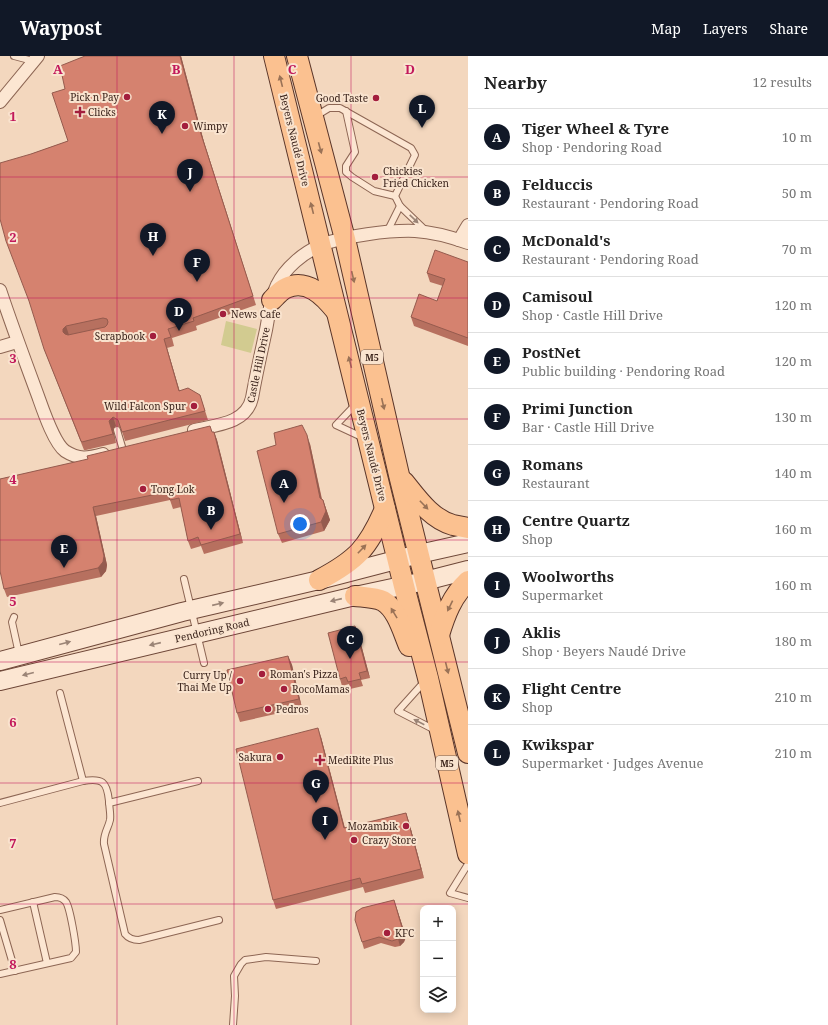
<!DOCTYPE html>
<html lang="en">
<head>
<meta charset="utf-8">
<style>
	body { margin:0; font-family:"Noto Serif",serif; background:#f6f6f6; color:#222 }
	.controls { position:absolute; right:12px; bottom:12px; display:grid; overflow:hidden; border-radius:8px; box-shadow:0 2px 10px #0003 }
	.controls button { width:36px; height:36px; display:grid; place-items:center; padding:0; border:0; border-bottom:1px solid #e0e0e0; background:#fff; color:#222; font:20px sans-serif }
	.you { position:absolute; left:300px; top:468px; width:14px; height:14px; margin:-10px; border:3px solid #fff; border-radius:50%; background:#1a73e8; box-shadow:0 0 0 6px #1a73e833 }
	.badge { display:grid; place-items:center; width:26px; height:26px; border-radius:50%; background:#111827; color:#fff; font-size:13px; font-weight:700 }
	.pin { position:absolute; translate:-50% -33px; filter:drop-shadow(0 1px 2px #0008) }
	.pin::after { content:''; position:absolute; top:21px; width:14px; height:12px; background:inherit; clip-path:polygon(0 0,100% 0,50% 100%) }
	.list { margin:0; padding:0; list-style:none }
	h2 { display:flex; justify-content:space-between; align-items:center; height:52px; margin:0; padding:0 16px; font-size:17px }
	h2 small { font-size:13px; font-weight:400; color:#767676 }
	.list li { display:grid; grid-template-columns:26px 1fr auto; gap:12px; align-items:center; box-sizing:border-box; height:56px; padding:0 16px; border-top:1px solid #e0e0e0 }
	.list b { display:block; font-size:15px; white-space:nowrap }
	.list p { margin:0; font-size:13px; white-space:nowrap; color:#767676 }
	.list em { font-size:13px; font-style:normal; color:#767676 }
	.icon { flex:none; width:22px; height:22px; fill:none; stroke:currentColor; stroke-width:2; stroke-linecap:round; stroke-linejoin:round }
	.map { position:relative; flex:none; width:468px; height:969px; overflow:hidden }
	header { display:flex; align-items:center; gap:24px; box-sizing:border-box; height:56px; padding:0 20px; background:#111827; color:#fff }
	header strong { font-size:19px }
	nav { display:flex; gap:22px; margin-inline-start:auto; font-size:14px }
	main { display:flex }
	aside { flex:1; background:#fff }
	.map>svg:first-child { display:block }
</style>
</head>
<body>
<header>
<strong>Waypost</strong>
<nav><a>Map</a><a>Layers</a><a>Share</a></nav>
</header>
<main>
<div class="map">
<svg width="468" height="969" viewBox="0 0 468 969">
	<rect width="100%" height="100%" fill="#f3d7be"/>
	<polygon fill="#d2cb90" points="226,265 257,273 251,297 221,289"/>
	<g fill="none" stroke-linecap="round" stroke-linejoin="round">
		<g stroke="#8d6654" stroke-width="8">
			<g id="service">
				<polyline points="14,0 33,5"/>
				<polyline points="346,55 355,96 346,110 346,116 352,121 374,135 395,140"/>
				<polyline points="316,60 329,52 340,52 411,92 415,99 414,101 395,140"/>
				<polyline points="395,140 400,150 425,174"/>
				<polyline points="387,176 400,150"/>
				<polyline points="356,348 336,369 364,382"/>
				<polyline points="117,374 123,394"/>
				<polyline points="184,523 204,607"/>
				<polyline points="14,561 12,566 19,598"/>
				<polyline points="425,625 398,655 435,674"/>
				<polyline points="60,637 83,725"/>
				<path d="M0,747L83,725C102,722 107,725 109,745C109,751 111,758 110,764C108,773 103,778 104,788L125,878C129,883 133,884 139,884L219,864"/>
				<polyline points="109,747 198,725"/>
				<polyline points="468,808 450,837 468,842"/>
				<polyline points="33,846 47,907"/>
				<path d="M0,854L55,841C59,841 63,842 66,846C70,852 76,887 76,896L71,902L0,918"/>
				<polyline points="0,864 15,915"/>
				<polyline points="233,969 235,940 234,920 241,908 245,904 266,901 316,905"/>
			</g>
		</g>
		<g stroke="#8d6654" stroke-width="14">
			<g id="minor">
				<polyline points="0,46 38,0"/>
				<polyline points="459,184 468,169"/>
				<path d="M0,234C12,270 25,305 38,340C43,354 54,387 65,395C79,404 88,402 103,398"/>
				<polyline points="0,291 17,286"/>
				<path d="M194,374C216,369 246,368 252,342C256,319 261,297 266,274C269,259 270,243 277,229C285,212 303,197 321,189C344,180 390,174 415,175C432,176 451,181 468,187"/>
			</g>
		</g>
		<g stroke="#6e4738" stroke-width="20">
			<g id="secondary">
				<polyline points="0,605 182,556 319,524 419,498 468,487"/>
				<polyline points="0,625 355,540 425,525 468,514"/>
			</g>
		</g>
		<g stroke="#5a3529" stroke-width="22">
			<g id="primary">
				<polyline points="274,0 404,530 428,622 468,798"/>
				<polyline points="297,0 345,183 399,419 468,697"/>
				<path d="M272,244C276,240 281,234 286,232C307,222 324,240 336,255"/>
				<path d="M404,426C417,442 431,463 453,469C458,470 463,471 468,472"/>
				<path d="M319,524C357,504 368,492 385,453"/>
				<path d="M355,540C363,541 375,541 383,545C397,553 403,576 409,590"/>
				<path d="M439,579C445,559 452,540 468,525"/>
			</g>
		</g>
		<use href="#service" stroke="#fce6d2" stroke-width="6"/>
		<use href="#minor" stroke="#fce6d2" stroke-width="12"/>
		<use href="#secondary" stroke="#fce6d2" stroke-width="18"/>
		<use href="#primary" stroke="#fbc190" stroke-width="20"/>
	</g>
	<g fill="#b7705f">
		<polygon points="85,0 181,0 204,86 256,249 196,270 197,274 172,282 174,290 167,292 179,334 200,339 208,364 125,385 121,372 116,370 113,373 116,387 86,394 84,394 44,293 31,98 68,85 65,33"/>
		<polygon points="468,206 468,290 414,270 411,261 437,245 443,230 430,226 427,217"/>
		<polygon points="214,376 217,384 243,487 204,498 201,490 191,493 188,485 181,451 173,453 170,444 96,460 107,509 106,515 101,521 7,541 4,533 0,423"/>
		<polygon points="310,388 322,443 323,444 330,464 324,475 282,487 278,478"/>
		<polygon points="358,577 370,622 361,624 363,630 350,633 349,628 342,630 340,623"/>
		<polygon points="288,600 292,609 302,652 240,666 237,657"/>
		<polygon points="321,681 345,772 406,757 409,766 424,822 365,837 363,831 276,853 273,844"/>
		<polygon points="396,850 406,881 404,886 400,890 395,891 381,887 364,893 362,886"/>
	</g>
	<g fill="#955b4e">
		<polygon points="180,0 181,0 204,86 256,249 201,78"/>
		<polygon points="66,270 69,279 66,281 63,276 63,273"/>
		<polygon points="164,283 167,292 182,343 179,335"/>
		<polygon points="113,361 116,370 113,373 116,387 109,365"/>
		<polygon points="214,376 217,384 243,487 240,478"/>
		<polygon points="307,379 310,388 323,450 320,442"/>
		<polygon points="323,444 330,464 324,475 321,466"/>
		<polygon points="93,451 96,460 107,509 106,515 101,521 98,512"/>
		<polygon points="355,570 358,577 370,622 367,615"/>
		<polygon points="288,600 292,609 302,652 299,643"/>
		<polygon points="318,672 321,681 347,781 344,772"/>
		<polygon points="406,757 409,766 424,822 421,813"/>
		<polygon points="394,844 406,881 404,886 400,890 398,883"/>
	</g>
	<g fill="#d5826f" stroke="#955b4e" fill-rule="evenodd">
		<path d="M85,0H180L201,78L253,240L193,262L194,265L168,273L171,281L164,283L179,335L188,332L200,339L205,355L122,376L118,364L113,361L109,365L113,378L82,386L81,385L44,293L29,245L6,185L0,163V107L31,98L68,85L52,37L65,33L60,10ZM103,262L107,263L108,266L107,269L105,271L68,279L65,278L63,276V273L66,270Z"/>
		<polygon points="435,194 468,206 468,282 411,261 419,238 437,245 445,223 427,217"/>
		<polygon points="302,369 307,379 320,442 323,444 326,455 321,466 278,478 257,395 276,389 274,377"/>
		<polygon points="210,370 212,376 214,376 240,478 201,489 198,481 188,485 179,442 170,444 167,436 93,451 104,500 103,506 98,512 4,533 0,515 0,423 88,403 87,400"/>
		<polygon points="355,570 367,615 359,617 361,623 348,626 346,621 340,623 328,577"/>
		<polygon points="288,600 299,643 237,657 227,614"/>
		<polygon points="318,672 344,772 406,757 421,813 362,828 360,822 273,844 236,693"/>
		<polygon points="394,844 403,875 401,880 398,883 392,885 379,881 362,886 355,864 356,856 362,852"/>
	</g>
	<defs><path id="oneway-solid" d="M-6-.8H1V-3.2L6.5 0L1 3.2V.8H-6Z"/></defs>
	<g fill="#9a7256">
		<use href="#oneway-solid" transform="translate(281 25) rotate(-104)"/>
		<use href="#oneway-solid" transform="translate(320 92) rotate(75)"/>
		<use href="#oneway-solid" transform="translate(312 152) rotate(-104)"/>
		<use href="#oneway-solid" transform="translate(353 221) rotate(77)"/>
		<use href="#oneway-solid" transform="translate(350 306) rotate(-104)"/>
		<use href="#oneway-solid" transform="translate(383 348) rotate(77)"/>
		<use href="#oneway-solid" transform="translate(424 449) rotate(46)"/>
		<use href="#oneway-solid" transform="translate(362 493) rotate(-46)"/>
		<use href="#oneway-solid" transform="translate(450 550) rotate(116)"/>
		<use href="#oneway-solid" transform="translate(394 557) rotate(-121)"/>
		<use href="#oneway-solid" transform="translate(447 612) rotate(76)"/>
		<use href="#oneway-solid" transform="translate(459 760) rotate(-103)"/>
	</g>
	<g fill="#9b8476">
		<use href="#oneway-solid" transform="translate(414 163) rotate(44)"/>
		<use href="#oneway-solid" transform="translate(336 544) rotate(167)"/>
		<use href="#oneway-solid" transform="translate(218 548) rotate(-13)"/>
		<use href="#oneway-solid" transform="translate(65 587) rotate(-15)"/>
		<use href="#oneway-solid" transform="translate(155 588) rotate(167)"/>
		<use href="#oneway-solid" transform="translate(28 618) rotate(166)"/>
		<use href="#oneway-solid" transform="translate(419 666) rotate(-153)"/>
	</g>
	<path fill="none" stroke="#c2185b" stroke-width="1" stroke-opacity="0.55" d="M117,0V969M234,0V969M351,0V969M0,121H468M0,242H468M0,363H468M0,484H468M0,606H468M0,727H468M0,848H468"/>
	<g fill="#a31e3d" stroke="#f9e3ce" stroke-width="1.5">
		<circle cx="127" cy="41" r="4"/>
		<circle cx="376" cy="42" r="4"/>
		<path d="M78 50h4v4h4v4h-4v4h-4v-4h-4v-4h4z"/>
		<circle cx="185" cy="70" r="4"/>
		<circle cx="375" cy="121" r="4"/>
		<circle cx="223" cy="258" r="4"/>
		<circle cx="153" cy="280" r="4"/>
		<circle cx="194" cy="350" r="4"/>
		<circle cx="143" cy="433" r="4"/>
		<circle cx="262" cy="618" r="4"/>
		<circle cx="240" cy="625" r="4"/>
		<circle cx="284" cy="633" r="4"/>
		<circle cx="268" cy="653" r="4"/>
		<circle cx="280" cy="701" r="4"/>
		<path d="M318 698h4v4h4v4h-4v4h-4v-4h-4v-4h4z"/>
		<circle cx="406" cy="770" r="4"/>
		<circle cx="354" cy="784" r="4"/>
		<circle cx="387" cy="877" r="4"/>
	</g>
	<g text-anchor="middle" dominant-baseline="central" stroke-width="4" stroke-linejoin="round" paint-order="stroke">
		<g fill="#f9e3ce" stroke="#735d51" stroke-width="1">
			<rect x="361" y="294" width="22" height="14" rx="3"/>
			<rect x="436" y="700" width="22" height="14" rx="3"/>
		</g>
		<g font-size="9" font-weight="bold" fill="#3a231b">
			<text x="372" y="301">M5</text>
			<text x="447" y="707">M5</text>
		</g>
		<g font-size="10" fill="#3a231b" stroke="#f9e3ce" text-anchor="start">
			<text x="119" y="41" text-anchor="end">Pick n Pay</text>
			<text x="368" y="42" text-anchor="end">Good Taste</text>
			<text x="88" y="56">Clicks</text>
			<text x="193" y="70">Wimpy</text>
			<text x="383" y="115">Chickies<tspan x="383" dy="12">Fried Chicken</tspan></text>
			<text x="231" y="258">News Cafe</text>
			<text x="145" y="280" text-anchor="end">Scrapbook</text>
			<text x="186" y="350" text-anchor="end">Wild Falcon Spur</text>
			<text x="151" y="433">Tong Lok</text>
			<text x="270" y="618">Roman's Pizza</text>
			<text x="232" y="619" text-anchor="end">Curry Up /<tspan x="232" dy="12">Thai Me Up</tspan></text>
			<text x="292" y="633">RocoMamas</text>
			<text x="276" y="653">Pedros</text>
			<text x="272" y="701" text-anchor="end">Sakura</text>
			<text x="328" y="704">MediRite Plus</text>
			<text x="398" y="770" text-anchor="end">Mozambik</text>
			<text x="362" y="784">Crazy Store</text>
			<text x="395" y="877">KFC</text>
		</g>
		<g font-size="10" fill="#3a231b" stroke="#f9e3ce">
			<text transform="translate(295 84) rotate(76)">Beyers Naudé Drive</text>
			<text transform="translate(258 309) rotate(-78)">Castle Hill Drive</text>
			<text transform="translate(372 399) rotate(76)">Beyers Naudé Drive</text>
			<text transform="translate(212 574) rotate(-13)">Pendoring Road</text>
		</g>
	</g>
	<g font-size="13" text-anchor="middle" font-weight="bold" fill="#c2185b" stroke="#f9e3ce" stroke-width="4" stroke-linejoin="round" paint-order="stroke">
		<text x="58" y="18">A</text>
		<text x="176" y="18">B</text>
		<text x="292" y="18">C</text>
		<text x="410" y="18">D</text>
		<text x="13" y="65">1</text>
		<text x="13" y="186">2</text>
		<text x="13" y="307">3</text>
		<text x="13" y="428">4</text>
		<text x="13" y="550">5</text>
		<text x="13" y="671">6</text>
		<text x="13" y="792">7</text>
		<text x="13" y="913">8</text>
	</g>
</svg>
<div class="controls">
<button>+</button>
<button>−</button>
<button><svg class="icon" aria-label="layers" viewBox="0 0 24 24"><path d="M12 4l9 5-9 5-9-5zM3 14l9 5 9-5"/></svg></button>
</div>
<div class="you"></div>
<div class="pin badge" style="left:284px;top:447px">A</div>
<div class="pin badge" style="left:211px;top:474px">B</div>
<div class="pin badge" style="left:350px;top:603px">C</div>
<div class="pin badge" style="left:179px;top:275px">D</div>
<div class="pin badge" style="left:64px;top:512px">E</div>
<div class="pin badge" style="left:197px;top:226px">F</div>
<div class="pin badge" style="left:316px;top:747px">G</div>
<div class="pin badge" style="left:153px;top:200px">H</div>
<div class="pin badge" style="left:325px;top:784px">I</div>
<div class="pin badge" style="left:190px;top:136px">J</div>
<div class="pin badge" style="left:162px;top:78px">K</div>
<div class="pin badge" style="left:422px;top:72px">L</div>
</div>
<aside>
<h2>Nearby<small>12 results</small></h2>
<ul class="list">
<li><span class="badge">A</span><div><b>Tiger Wheel &amp; Tyre</b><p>Shop · Pendoring Road</p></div><em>10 m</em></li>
<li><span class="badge">B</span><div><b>Felduccis</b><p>Restaurant · Pendoring Road</p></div><em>50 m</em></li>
<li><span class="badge">C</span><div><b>McDonald's</b><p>Restaurant · Pendoring Road</p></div><em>70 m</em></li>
<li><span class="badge">D</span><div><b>Camisoul</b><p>Shop · Castle Hill Drive</p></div><em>120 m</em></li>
<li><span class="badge">E</span><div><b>PostNet</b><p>Public building · Pendoring Road</p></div><em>120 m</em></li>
<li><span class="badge">F</span><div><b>Primi Junction</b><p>Bar · Castle Hill Drive</p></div><em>130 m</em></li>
<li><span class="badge">G</span><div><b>Romans</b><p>Restaurant</p></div><em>140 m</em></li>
<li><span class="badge">H</span><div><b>Centre Quartz</b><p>Shop</p></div><em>160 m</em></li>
<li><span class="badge">I</span><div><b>Woolworths</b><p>Supermarket</p></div><em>160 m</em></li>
<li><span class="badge">J</span><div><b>Aklis</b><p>Shop · Beyers Naudé Drive</p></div><em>180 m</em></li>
<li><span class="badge">K</span><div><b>Flight Centre</b><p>Shop</p></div><em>210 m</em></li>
<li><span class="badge">L</span><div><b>Kwikspar</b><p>Supermarket · Judges Avenue</p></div><em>210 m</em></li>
</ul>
</aside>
</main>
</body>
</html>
